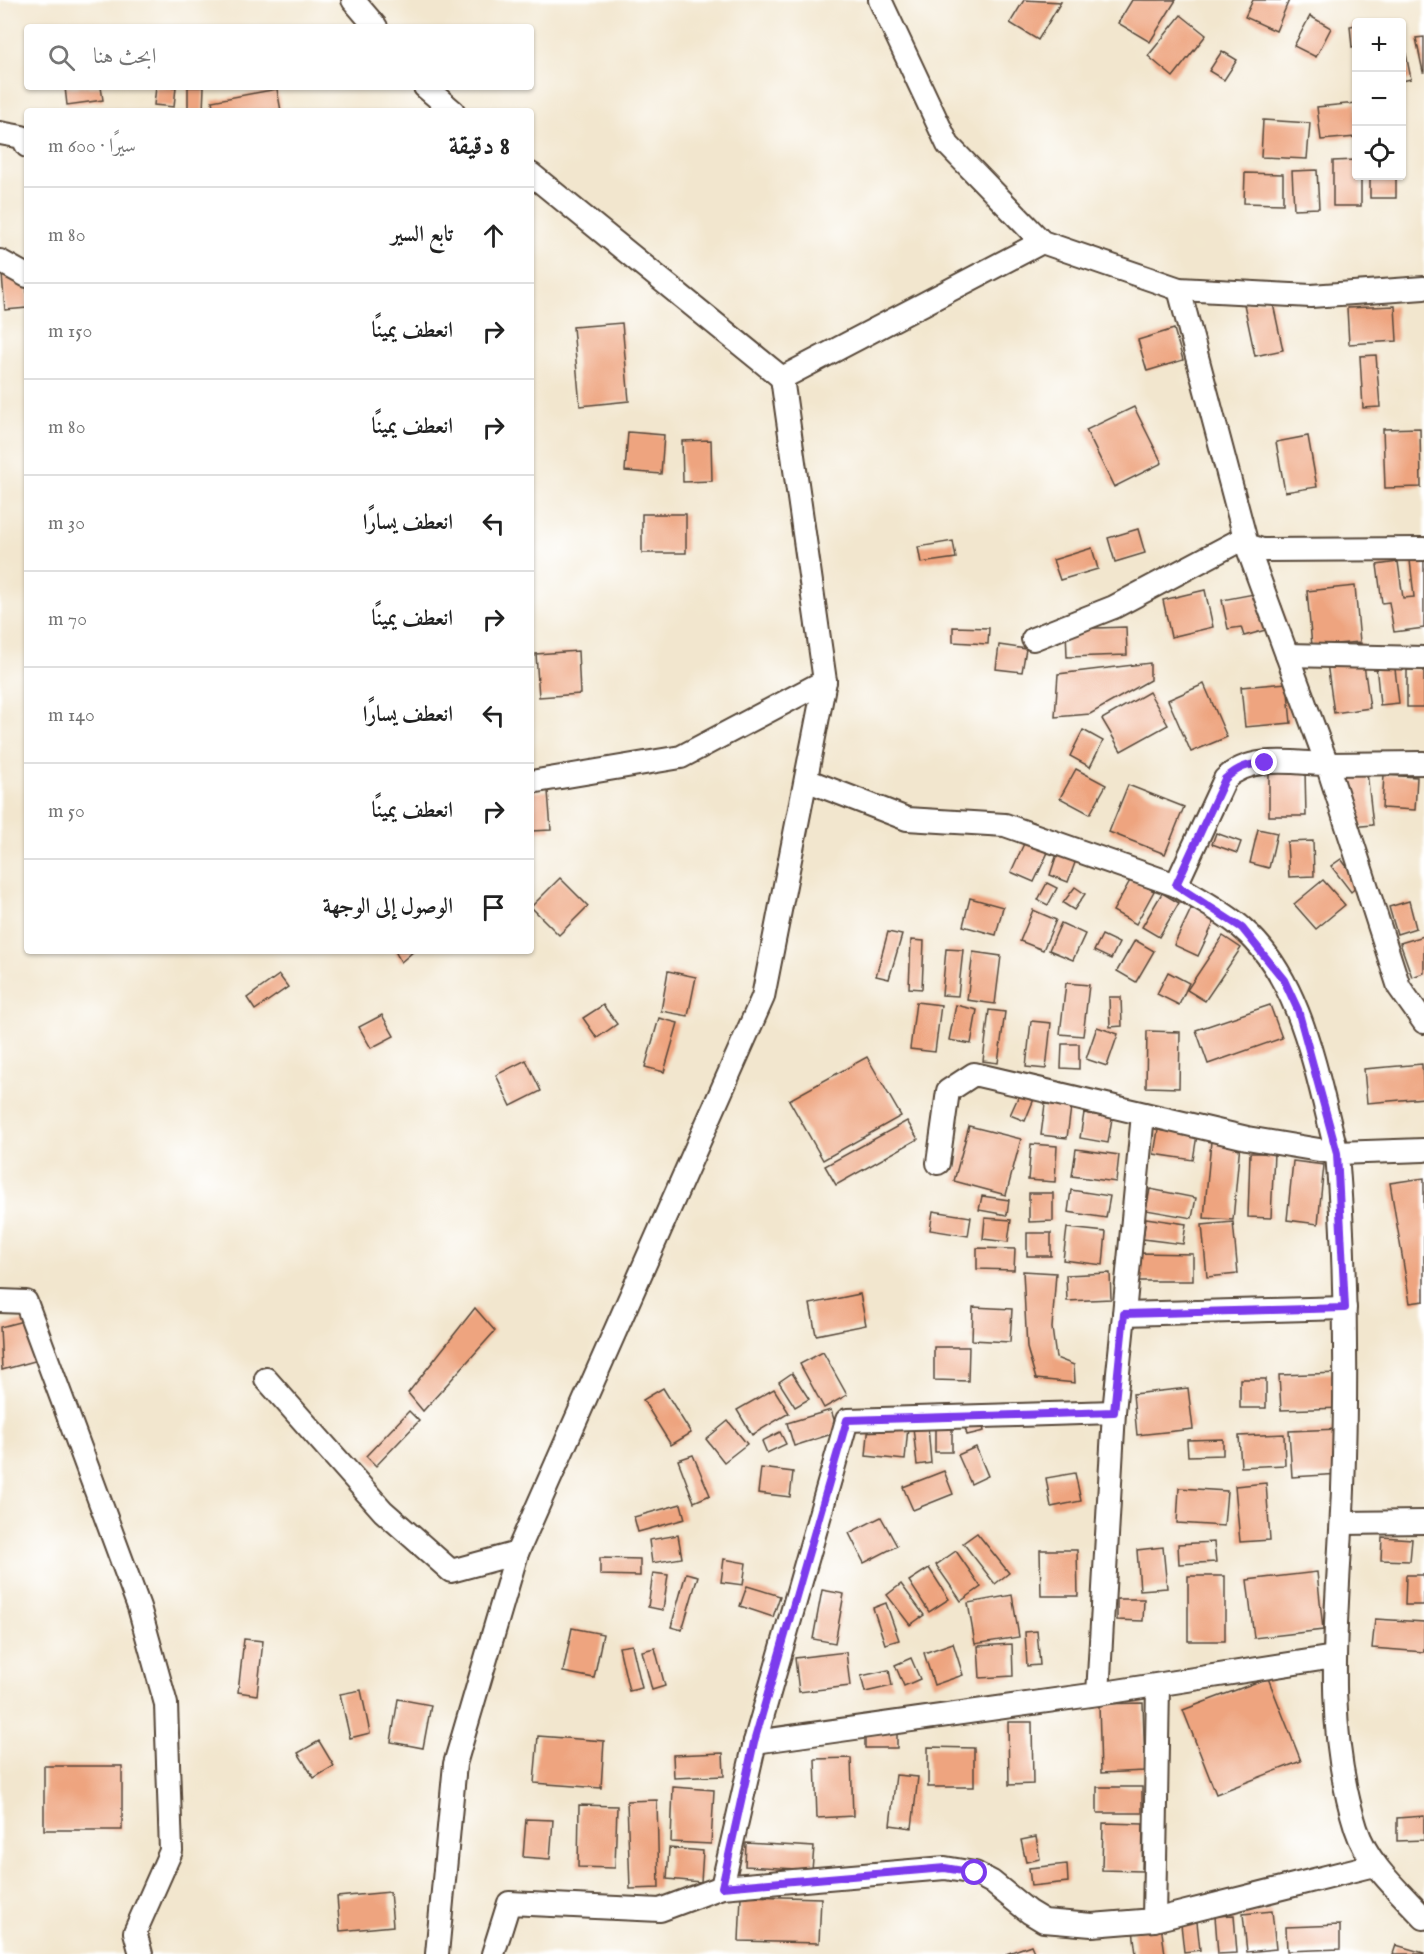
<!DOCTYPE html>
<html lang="ar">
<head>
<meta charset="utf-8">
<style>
	body { margin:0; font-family:"IM FELL English",Amiri,serif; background:#f2f2f2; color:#222; direction:rtl }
	.controls { position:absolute; right:18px; top:18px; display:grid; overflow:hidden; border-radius:6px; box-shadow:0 2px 4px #0004 }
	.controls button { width:54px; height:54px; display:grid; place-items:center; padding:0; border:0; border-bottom:2px solid #e0e0e0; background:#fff; color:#222; font:30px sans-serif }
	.stop { position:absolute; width:18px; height:18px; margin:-14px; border:4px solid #7c3aed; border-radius:50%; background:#fff }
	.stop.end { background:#7c3aed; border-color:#fff; box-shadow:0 2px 6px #0008 }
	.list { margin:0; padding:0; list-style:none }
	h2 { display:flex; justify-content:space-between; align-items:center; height:78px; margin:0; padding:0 24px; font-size:26px }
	h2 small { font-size:20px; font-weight:400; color:#767676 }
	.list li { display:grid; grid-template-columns:39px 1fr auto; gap:18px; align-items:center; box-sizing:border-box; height:96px; padding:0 24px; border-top:2px solid #e0e0e0 }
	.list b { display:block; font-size:22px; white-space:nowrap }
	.list em { font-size:20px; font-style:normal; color:#767676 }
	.icon { flex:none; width:33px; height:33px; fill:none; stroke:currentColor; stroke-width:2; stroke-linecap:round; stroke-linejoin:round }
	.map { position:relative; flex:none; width:1424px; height:1954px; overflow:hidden; direction:ltr }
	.search { position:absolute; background:#fff; box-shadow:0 2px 4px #0004; left:24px; top:24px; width:510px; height:66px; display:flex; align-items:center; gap:15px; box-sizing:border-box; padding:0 21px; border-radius:6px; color:#767676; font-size:22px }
	.panel { position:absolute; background:#fff; box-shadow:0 2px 4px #0004; left:24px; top:108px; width:510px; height:846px; border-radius:6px; direction:rtl }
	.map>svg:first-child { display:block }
</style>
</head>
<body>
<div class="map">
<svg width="1424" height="1954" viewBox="0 0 1424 1954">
	<rect width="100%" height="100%" fill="#fff"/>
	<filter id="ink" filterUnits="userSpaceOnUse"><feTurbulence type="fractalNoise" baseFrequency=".0167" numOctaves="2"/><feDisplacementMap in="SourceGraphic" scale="12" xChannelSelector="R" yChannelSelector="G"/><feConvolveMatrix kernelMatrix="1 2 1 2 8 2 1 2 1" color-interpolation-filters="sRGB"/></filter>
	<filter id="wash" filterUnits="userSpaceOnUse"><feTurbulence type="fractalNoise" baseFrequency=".008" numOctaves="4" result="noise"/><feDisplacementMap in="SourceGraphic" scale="24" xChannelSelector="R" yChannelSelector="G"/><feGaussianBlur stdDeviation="1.35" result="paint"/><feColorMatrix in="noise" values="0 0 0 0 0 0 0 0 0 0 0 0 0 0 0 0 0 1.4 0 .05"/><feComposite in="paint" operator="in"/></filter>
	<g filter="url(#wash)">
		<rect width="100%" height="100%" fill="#f2e6ce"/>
		<g id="blocks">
			<g fill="#eea47f">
				<polygon points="1024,0 1061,2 1038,40 1010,23"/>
				<polygon points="1132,0 1176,0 1150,42 1118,23"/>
				<polygon points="1253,0 1289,0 1276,31 1245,17"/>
				<polygon points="1181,15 1206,35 1173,77 1148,56"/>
				<polygon points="1310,16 1331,28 1316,57 1294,46"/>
				<polygon points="1356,25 1356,46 1352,47 1350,26"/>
				<polygon points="1424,37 1424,72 1423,72 1416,38"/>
				<polygon points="1405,49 1411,79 1402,81 1402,50"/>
				<polygon points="1222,51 1237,60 1224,80 1209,71"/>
				<polygon points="65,87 101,87 103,100 67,105"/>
				<polygon points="156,87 176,87 174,107 154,105"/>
				<polygon points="188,87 204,87 203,111 188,111"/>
				<polygon points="277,89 281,111 214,111 212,101"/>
				<polygon points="1356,103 1356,137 1321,140 1317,107"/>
				<polygon points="1263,120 1310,123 1307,159 1261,157"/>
				<polygon points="1356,160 1356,176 1361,176 1361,206 1333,206 1333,161"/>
				<polygon points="1317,170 1319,208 1294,209 1292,171"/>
				<polygon points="1245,173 1283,174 1283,204 1244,203"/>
				<rect x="1370" y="176" width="26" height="22"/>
				<polygon points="27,273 27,308 5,310 2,275"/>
				<polygon points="1272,299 1283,350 1255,356 1244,304"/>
				<polygon points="1395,306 1397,341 1349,344 1347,308"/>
				<polygon points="622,323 629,401 580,406 573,327"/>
				<polygon points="1174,329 1183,360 1147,371 1138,340"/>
				<polygon points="1376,355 1380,407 1363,408 1360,356"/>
				<polygon points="1134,407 1162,463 1114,487 1086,430"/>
				<polygon points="1420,428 1421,487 1385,488 1383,429"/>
				<polygon points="628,432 664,435 661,474 625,471"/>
				<polygon points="1308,436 1317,487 1285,492 1276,442"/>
				<polygon points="711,440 712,481 683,482 682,441"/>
				<rect x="642" y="514" width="44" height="39"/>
				<polygon points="1138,529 1145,553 1115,562 1108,538"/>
				<polygon points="953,541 956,558 921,563 918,547"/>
				<polygon points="1092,548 1098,569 1060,580 1053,560"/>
				<polygon points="1424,558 1424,628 1394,632 1389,602 1382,603 1377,565 1398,562 1403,598 1414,597 1410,560"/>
				<polygon points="1355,586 1360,642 1312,646 1307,591"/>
				<polygon points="1205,590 1213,627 1171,637 1163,600"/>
				<polygon points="1259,593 1263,609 1281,604 1287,624 1244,636 1241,627 1228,629 1222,600"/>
				<polygon points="953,627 989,628 988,644 953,642"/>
				<polygon points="1126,627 1127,655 1067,657 1066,629"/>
				<polygon points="1361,643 1370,708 1334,713 1325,649"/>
				<polygon points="999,645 1026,649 1022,672 996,669"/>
				<polygon points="578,651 580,694 539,697 536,654"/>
				<polygon points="1393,652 1399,703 1380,705 1375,654"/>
				<polygon points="1150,663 1150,680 1090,714 1055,717 1058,674"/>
				<rect x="1407" y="670" width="17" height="37"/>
				<polygon points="1287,683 1291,723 1245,727 1241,687"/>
				<polygon points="1204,684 1227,737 1191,752 1168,700"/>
				<polygon points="1149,692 1168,725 1121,751 1102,719"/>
				<polygon points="1083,730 1103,741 1090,767 1070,756"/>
				<polygon points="1076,769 1106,785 1090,814 1060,798"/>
				<polygon points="1269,770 1305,770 1306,816 1269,816"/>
				<polygon points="1367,772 1373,825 1350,827 1344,775"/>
				<polygon points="1384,775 1417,777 1415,810 1382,808"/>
				<polygon points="1128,785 1184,807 1165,854 1109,832"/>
				<polygon points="548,791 551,830 531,831 531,792"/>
				<polygon points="1258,829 1277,833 1269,868 1250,863"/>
				<polygon points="1216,833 1241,842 1237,853 1212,844"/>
				<polygon points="1027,837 1050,848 1034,882 1011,872"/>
				<polygon points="1313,841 1314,876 1289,877 1287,842"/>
				<polygon points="1057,854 1076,860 1068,882 1050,875"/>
				<polygon points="1341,859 1360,884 1351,892 1331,866"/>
				<polygon points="560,878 588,906 559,935 531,907"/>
				<polygon points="1131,879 1154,891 1136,924 1113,911"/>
				<polygon points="1323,880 1345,905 1316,929 1294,904"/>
				<polygon points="1047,883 1057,888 1048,905 1038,900"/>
				<polygon points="1075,887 1085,894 1074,910 1063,903"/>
				<polygon points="1162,893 1179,903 1159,937 1142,927"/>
				<polygon points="970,898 1003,907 996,935 963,926"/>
				<polygon points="1409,901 1416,928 1397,934 1389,907"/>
				<polygon points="1192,907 1216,918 1198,956 1174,945"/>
				<polygon points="1033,910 1056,920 1043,950 1020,941"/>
				<polygon points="1061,923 1085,934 1073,960 1049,950"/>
				<polygon points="888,932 902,935 889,979 876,976"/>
				<polygon points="1102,935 1119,943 1111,959 1094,951"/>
				<polygon points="1223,936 1241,948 1205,1001 1187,990"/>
				<polygon points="1424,936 1424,973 1412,977 1400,943"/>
				<polygon points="911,940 924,941 922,989 909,988"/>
				<polygon points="1135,940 1154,951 1136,982 1117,971"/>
				<polygon points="946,949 963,950 958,996 942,995"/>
				<polygon points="395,951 414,951 401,962"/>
				<polygon points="973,952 1001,956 995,1004 967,1000"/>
				<polygon points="668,971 696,977 688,1016 661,1011"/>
				<polygon points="1168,972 1189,983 1179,1005 1157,994"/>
				<polygon points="279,975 288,987 255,1010 247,998"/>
				<polygon points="1066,983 1089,985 1083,1036 1060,1034"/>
				<polygon points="1109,997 1121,997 1122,1026 1110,1027"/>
				<polygon points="916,1002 941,1005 935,1052 910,1049"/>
				<polygon points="603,1005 617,1024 597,1038 583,1018"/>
				<polygon points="956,1005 977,1010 971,1044 949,1040"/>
				<polygon points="1270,1005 1282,1038 1208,1064 1196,1030"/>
				<polygon points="989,1010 1005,1012 998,1063 983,1061"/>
				<polygon points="382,1015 394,1036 371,1048 359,1027"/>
				<polygon points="659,1018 678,1023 664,1072 645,1067"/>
				<polygon points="1031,1021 1051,1023 1046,1069 1026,1067"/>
				<polygon points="1097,1027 1118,1034 1107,1066 1086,1059"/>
				<polygon points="1147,1031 1180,1032 1179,1088 1146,1087"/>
				<polygon points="1062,1044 1079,1044 1079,1069 1061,1068"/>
				<polygon points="867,1057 901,1116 823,1160 789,1100"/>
				<polygon points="526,1060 541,1091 511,1106 496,1075"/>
				<polygon points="1422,1064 1424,1098 1367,1103 1364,1069"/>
				<polygon points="1020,1093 1034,1099 1025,1121 1010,1115"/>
				<polygon points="1045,1104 1071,1107 1067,1138 1041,1135"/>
				<polygon points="1084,1113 1112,1118 1108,1143 1080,1138"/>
				<polygon points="907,1121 918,1139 836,1185 825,1166"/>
				<polygon points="969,1126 1021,1139 1006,1195 954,1181"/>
				<polygon points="1158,1130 1197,1135 1193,1160 1154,1154"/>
				<polygon points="1211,1141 1240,1143 1233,1220 1204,1218"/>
				<polygon points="1031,1144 1057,1146 1055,1182 1028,1180"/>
				<polygon points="1076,1149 1119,1155 1116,1182 1072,1176"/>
				<polygon points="1250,1153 1274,1153 1271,1218 1248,1217"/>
				<polygon points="1293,1161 1324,1165 1318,1224 1287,1220"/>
				<polygon points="1424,1178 1424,1301 1410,1303 1390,1183"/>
				<polygon points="1150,1189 1196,1198 1192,1218 1146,1210"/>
				<polygon points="1071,1190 1110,1196 1106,1218 1068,1212"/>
				<polygon points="1029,1193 1053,1193 1053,1221 1029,1222"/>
				<polygon points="982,1196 1009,1200 1007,1215 979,1210"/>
				<polygon points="933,1211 971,1217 968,1236 930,1230"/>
				<polygon points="985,1218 1011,1220 1008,1242 983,1239"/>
				<polygon points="1146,1218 1186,1224 1183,1244 1143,1239"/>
				<polygon points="1233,1222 1238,1274 1207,1277 1202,1225"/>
				<polygon points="1067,1228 1106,1232 1103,1265 1063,1260"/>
				<rect x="1027" y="1233" width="24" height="23"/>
				<polygon points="977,1248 1015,1249 1014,1270 977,1269"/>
				<polygon points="1139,1253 1193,1254 1193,1281 1139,1281"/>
				<polygon points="1023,1271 1056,1273 1052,1328 1056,1358 1074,1365 1075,1383 1036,1379 1027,1348"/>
				<polygon points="1110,1273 1111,1299 1067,1301 1066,1275"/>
				<polygon points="860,1294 866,1325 816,1335 810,1304"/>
				<polygon points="973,1307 1012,1309 1010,1342 972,1340"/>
				<polygon points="475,1308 495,1331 423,1411 408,1393"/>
				<polygon points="31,1319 42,1359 2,1370 0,1327"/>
				<polygon points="934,1347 969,1347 968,1381 934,1380"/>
				<polygon points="823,1352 847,1395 824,1408 800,1364"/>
				<polygon points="792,1373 809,1399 795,1407 779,1382"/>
				<polygon points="1341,1373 1342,1408 1281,1410 1279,1375"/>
				<rect x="1240" y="1379" width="26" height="29"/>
				<polygon points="663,1388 691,1433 671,1445 643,1400"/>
				<polygon points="1188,1388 1193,1429 1137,1435 1133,1394"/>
				<polygon points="774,1389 789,1413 752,1435 737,1410"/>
				<polygon points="831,1410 838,1432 794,1446 787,1423"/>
				<polygon points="409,1411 419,1421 376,1466 366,1456"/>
				<polygon points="981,1416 984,1431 967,1435 963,1420"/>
				<polygon points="728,1421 747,1444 724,1462 706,1439"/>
				<polygon points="869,1423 908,1427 905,1460 866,1456"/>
				<polygon points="928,1426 931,1463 917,1465 913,1427"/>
				<rect x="935" y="1426" width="17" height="26"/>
				<polygon points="1338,1429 1341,1474 1292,1477 1289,1431"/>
				<polygon points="780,1432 786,1444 767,1453 762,1441"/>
				<polygon points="1284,1434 1285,1465 1241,1467 1239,1436"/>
				<polygon points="1223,1439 1223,1455 1188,1456 1187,1440"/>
				<polygon points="976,1447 988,1476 971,1484 958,1455"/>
				<polygon points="693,1455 710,1495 694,1502 678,1460"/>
				<polygon points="761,1468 793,1472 790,1497 758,1493"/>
				<polygon points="944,1471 953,1494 913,1510 903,1487"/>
				<polygon points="1075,1473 1081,1501 1051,1507 1046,1478"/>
				<polygon points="1266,1483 1270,1540 1240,1542 1235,1486"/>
				<polygon points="1179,1488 1227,1491 1224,1526 1177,1523"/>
				<polygon points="681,1504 685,1519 638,1532 634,1517"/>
				<polygon points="881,1517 897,1546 864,1563 849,1533"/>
				<polygon points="977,1533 1009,1573 995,1584 963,1543"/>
				<polygon points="678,1535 682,1558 652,1563 649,1540"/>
				<polygon points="1382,1537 1412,1539 1410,1561 1381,1560"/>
				<polygon points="1214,1542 1216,1562 1179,1564 1178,1544"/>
				<polygon points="1163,1547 1167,1588 1140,1590 1137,1550"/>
				<polygon points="1040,1550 1077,1550 1078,1596 1041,1596"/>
				<polygon points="956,1551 981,1587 961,1601 936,1565"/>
				<polygon points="600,1558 640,1559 640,1576 600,1575"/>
				<polygon points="724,1559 746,1563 743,1585 721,1582"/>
				<polygon points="929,1568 949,1599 929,1612 909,1581"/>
				<polygon points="1317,1572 1323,1630 1254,1638 1247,1580"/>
				<polygon points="653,1573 668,1575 663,1610 648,1607"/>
				<polygon points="686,1573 698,1576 682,1630 671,1627"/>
				<polygon points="1406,1575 1424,1575 1424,1605 1405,1605"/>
				<rect x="1188" y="1576" width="37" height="65"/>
				<polygon points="901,1584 924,1615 910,1625 887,1595"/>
				<polygon points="747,1586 780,1596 773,1617 740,1606"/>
				<polygon points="822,1590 844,1594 835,1643 813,1639"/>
				<polygon points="1012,1595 1019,1637 975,1644 968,1603"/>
				<polygon points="1117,1599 1144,1599 1143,1621 1117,1620"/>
				<polygon points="886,1603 899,1640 885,1644 873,1608"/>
				<polygon points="1375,1619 1424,1622 1424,1652 1372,1648"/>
				<polygon points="572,1628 603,1634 594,1678 563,1672"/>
				<polygon points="1037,1631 1040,1665 1027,1666 1025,1632"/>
				<polygon points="244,1639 263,1641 257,1695 238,1692"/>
				<polygon points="953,1643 963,1675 934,1685 924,1653"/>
				<polygon points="1012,1644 1013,1676 980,1678 978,1646"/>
				<polygon points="632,1645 642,1688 629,1691 619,1647"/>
				<polygon points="655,1648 665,1686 652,1690 642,1651"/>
				<polygon points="846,1652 850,1686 799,1692 795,1658"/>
				<polygon points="911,1658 920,1679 904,1686 895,1665"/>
				<polygon points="889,1670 892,1686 865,1692 861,1676"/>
				<polygon points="1268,1678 1301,1761 1216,1794 1183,1710"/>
				<polygon points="361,1690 370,1733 350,1738 340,1694"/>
				<polygon points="398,1699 431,1705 423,1748 391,1742"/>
				<polygon points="1143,1703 1145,1771 1101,1773 1099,1704"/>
				<polygon points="1008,1722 1032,1722 1033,1784 1009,1785"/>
				<polygon points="897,1732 897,1748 865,1748 865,1733"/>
				<polygon points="538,1736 604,1741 601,1788 534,1783"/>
				<polygon points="319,1741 334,1766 314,1778 298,1753"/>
				<polygon points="928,1747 974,1748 974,1787 928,1787"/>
				<polygon points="723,1753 724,1776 674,1778 673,1755"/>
				<polygon points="851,1758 853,1816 817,1818 815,1759"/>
				<rect x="44" y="1766" width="78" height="64"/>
				<polygon points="896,1775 918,1777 912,1828 890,1825"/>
				<polygon points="673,1787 714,1790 711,1844 671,1842"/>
				<rect x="1097" y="1787" width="45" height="26"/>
				<polygon points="657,1800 659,1888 630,1889 627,1801"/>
				<polygon points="579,1805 617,1806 615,1868 578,1867"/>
				<polygon points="1424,1816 1424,1840 1397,1841 1397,1818"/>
				<polygon points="526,1819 553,1820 550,1859 523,1857"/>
				<polygon points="1103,1823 1143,1824 1142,1871 1102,1870"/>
				<polygon points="1036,1837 1040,1859 1026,1862 1021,1840"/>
				<polygon points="746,1843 814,1847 812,1870 745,1866"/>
				<polygon points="669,1848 703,1851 701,1882 667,1879"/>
				<polygon points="1067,1864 1068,1882 1031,1886 1029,1868"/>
				<polygon points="390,1892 393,1926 340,1931 337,1897"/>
				<polygon points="741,1896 821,1898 819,1943 739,1941"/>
				<polygon points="1272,1911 1276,1949 1247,1952 1243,1914"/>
				<polygon points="1234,1915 1237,1953 1218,1954 1215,1916"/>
				<polygon points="1197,1922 1200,1950 1184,1952 1181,1924"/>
				<polygon points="1161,1925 1165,1954 1136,1954 1133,1930"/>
				<polygon points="1340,1925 1340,1949 1287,1951 1286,1927"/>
				<polygon points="1031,1945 1035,1954 1006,1954"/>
				<polygon points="1396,1945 1424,1953 1424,1954 1393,1954"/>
			</g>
		</g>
	</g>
	<g filter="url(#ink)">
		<use href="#blocks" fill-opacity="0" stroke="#564638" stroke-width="1.5"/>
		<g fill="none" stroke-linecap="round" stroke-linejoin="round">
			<g stroke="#564638" stroke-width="26">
				<g id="minor">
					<polyline points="353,0 376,27"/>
					<polyline points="880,0 948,145 1042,242 1179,289 1311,296 1424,288"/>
					<polyline points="425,87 453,111"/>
					<polyline points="0,133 22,137 27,146"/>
					<polyline points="531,174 782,378"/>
					<polyline points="0,261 27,276"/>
					<polyline points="1179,289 1247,545 1262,550 1424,549"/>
					<polyline points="1033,639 1114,607 1244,538 1327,764 1424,763"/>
					<polyline points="1287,655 1424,658"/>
					<polyline points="806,780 907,819 1005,825 1176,885"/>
					<polyline points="531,782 681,757 825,681"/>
					<path d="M1424,1150L1337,1153C1346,1265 1347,1377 1343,1489C1339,1602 1321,1718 1356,1828C1368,1865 1398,1890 1424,1918"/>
					<path d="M938,1163L948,1091L974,1074L1247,1138L1337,1153C1317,1079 1303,980 1242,928C1223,911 1198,899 1176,885L1225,779C1251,754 1294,763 1327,764L1399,987L1424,1022"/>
					<polyline points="0,1301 26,1302 139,1607 166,1704 171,1851 135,1932 141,1954"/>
					<polyline points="1124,1314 1143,1114"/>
					<polyline points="266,1379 383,1511 451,1571 517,1553 455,1764 437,1954"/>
					<polyline points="1114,1412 1124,1314 1345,1308"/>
					<polyline points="1342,1523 1424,1522"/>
					<polyline points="517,1553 763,997 825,681 782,378 1042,242"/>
					<polyline points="1098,1694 1114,1412 847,1420 755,1742 1098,1694 1334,1657"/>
					<polyline points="722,1887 755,1742"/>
					<polyline points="1154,1920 1158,1685"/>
					<polyline points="493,1954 509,1903 660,1910 722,1887 945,1868 975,1873 992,1882 1029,1912 1044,1921 1092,1925 1154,1920 1374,1865"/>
				</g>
			</g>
			<use href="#minor" stroke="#fff" stroke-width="22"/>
		</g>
	</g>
	<g fill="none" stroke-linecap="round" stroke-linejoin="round" filter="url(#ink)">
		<path stroke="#7c3aed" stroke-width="8" d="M975,1873L945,1868L722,1887L754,1742L847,1420L1114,1412L1124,1314L1345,1308L1337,1153L1298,1010L1284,980L1242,928L1176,885L1225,779C1238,767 1248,764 1265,763"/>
	</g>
</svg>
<div class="controls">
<button>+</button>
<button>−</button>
<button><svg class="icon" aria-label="locate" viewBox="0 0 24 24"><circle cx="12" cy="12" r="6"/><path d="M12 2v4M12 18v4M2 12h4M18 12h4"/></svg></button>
</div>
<div class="stop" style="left:975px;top:1873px"></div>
<div class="stop end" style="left:1265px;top:763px"></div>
<div class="search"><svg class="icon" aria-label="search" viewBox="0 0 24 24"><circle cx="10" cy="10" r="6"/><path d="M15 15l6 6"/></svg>ابحث هنا</div>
<section class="panel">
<h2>8 دقيقة<small>سيرًا · 600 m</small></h2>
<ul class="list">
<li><svg class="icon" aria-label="ahead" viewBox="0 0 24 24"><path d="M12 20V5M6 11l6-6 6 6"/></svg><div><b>تابع السير</b></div><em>80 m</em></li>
<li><svg class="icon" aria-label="right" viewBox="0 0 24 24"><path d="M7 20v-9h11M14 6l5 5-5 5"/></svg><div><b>انعطف يمينًا</b></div><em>150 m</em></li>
<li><svg class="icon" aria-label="right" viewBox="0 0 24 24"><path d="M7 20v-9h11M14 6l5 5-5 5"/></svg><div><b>انعطف يمينًا</b></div><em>80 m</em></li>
<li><svg class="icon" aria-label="left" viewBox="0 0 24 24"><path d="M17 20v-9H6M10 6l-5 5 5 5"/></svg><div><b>انعطف يسارًا</b></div><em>30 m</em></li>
<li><svg class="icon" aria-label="right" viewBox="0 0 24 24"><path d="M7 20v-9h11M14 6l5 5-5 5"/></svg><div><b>انعطف يمينًا</b></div><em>70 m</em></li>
<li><svg class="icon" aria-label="left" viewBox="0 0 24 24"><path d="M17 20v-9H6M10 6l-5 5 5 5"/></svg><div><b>انعطف يسارًا</b></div><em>140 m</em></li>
<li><svg class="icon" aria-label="right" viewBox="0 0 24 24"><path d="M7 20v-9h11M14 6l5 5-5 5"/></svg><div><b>انعطف يمينًا</b></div><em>50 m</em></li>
<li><svg class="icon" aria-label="arrive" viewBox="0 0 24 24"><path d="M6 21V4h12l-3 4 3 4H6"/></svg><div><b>الوصول إلى الوجهة</b></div></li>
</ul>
</section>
</div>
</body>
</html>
